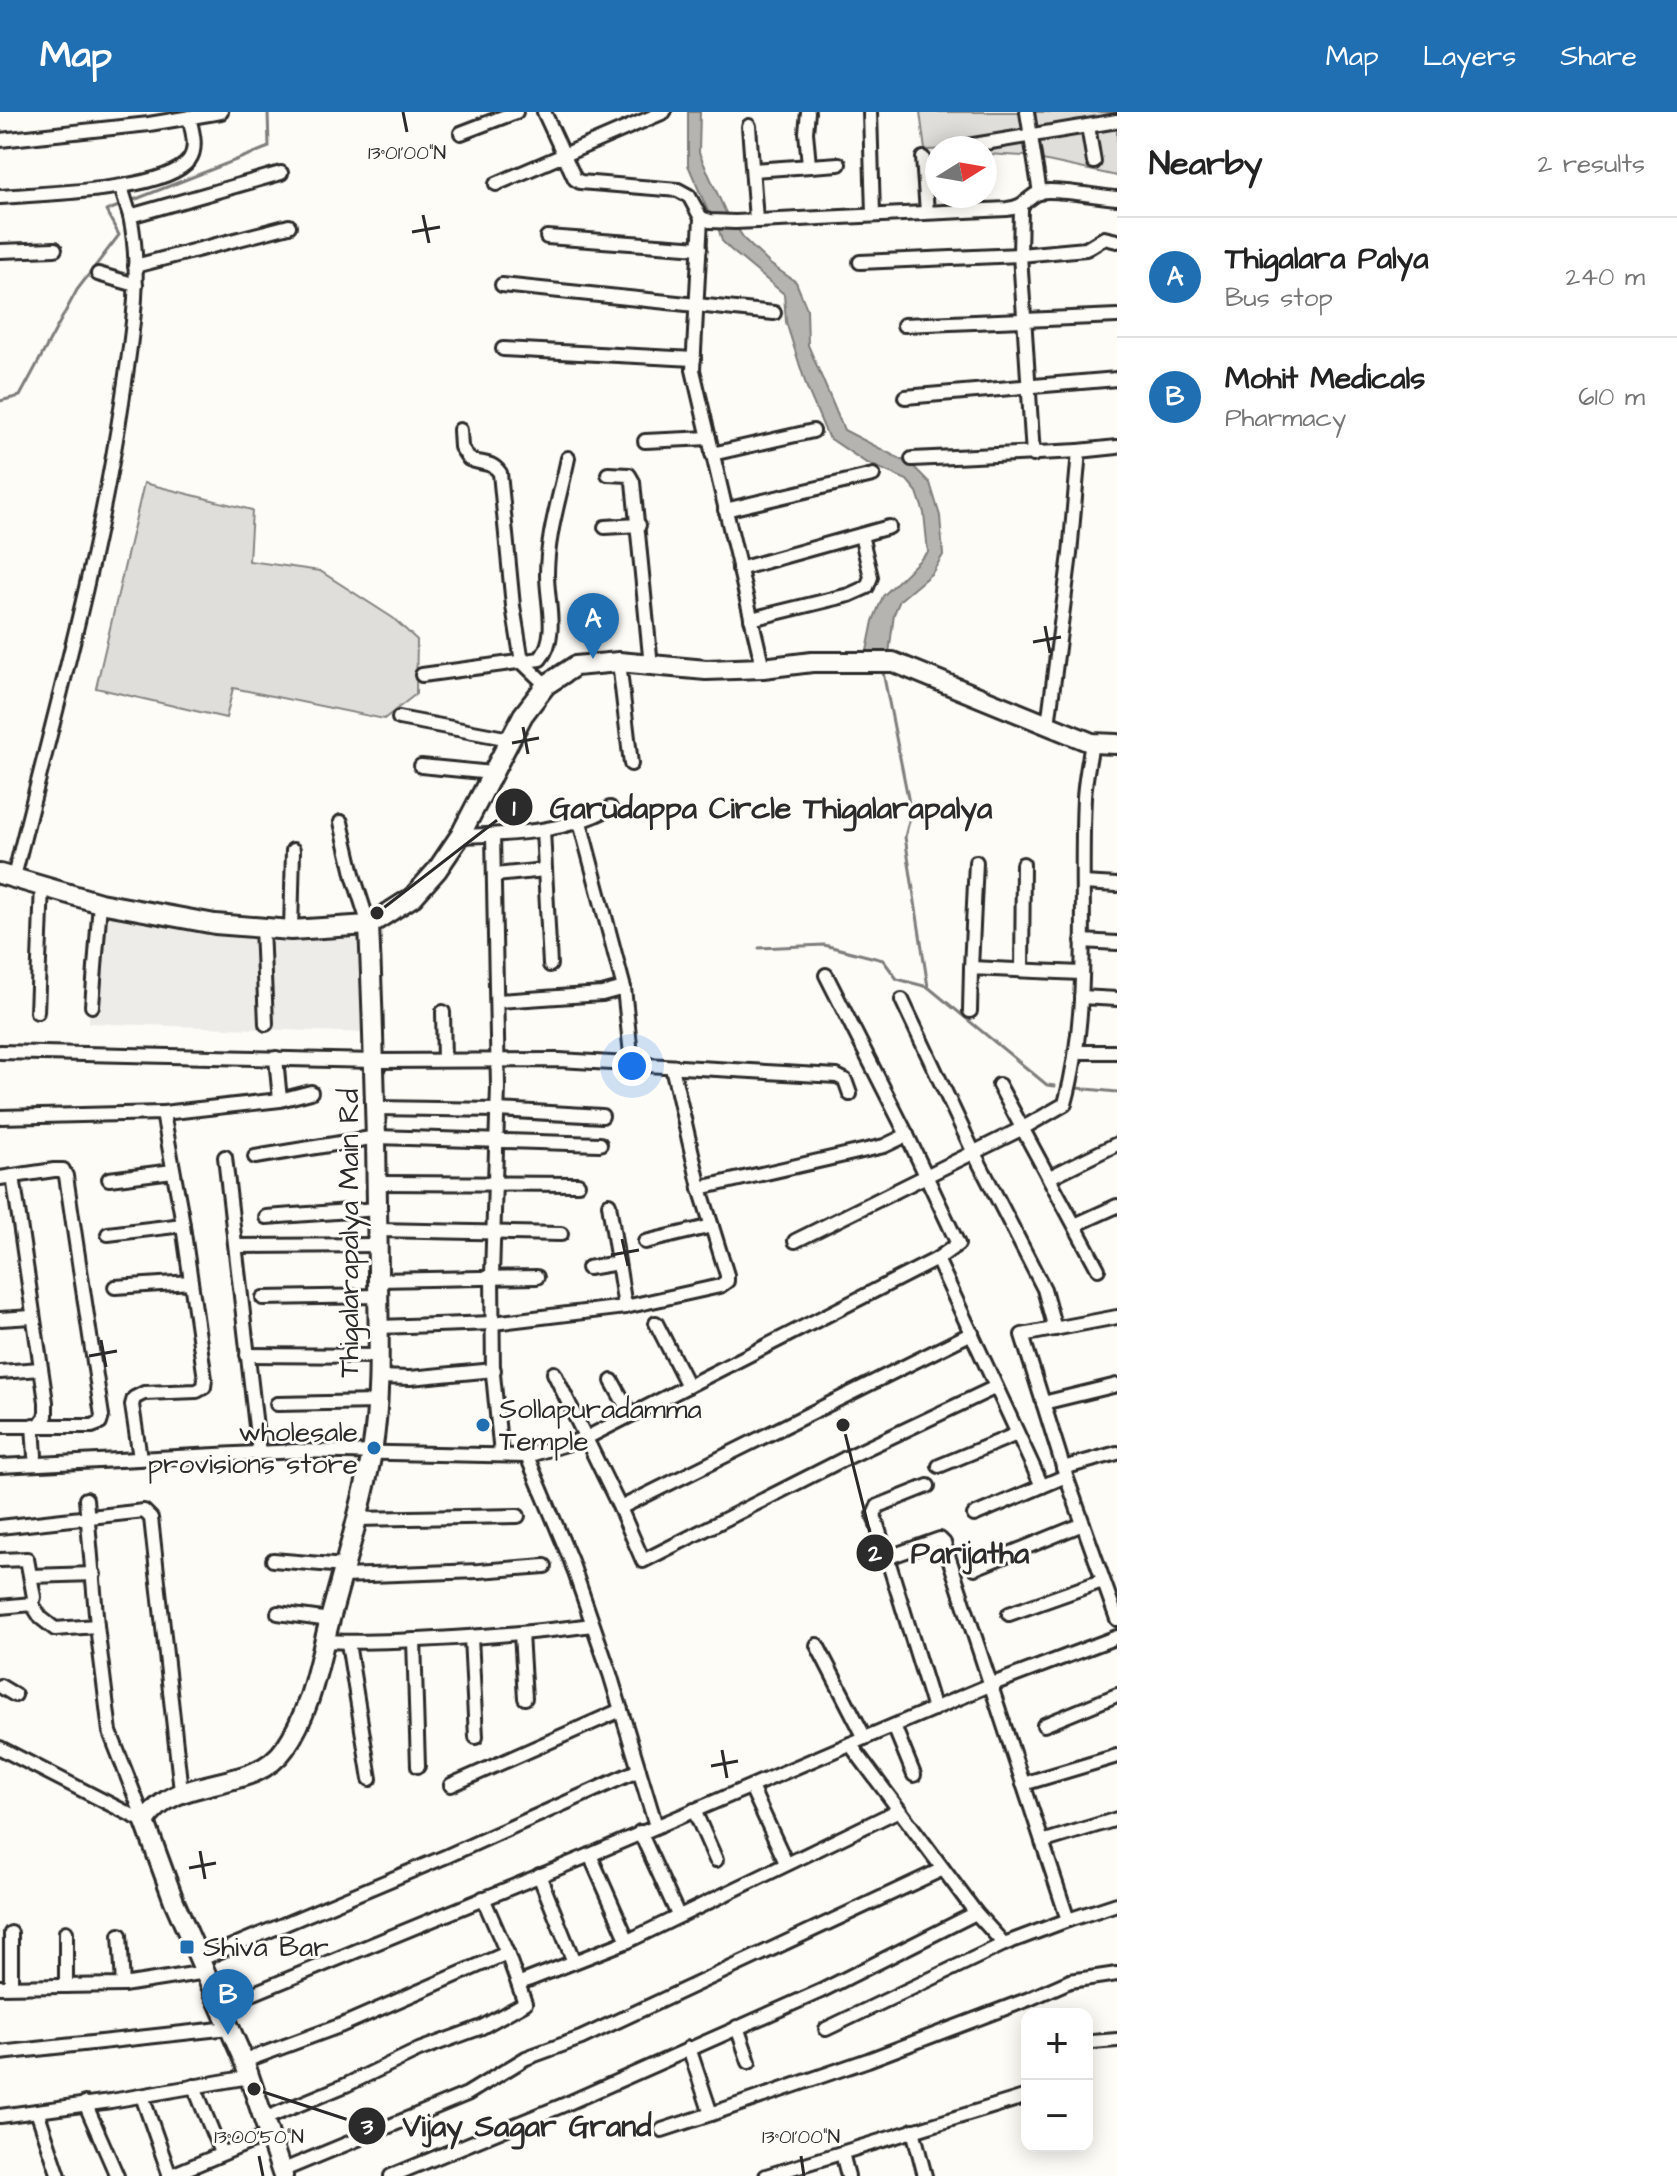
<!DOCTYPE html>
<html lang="en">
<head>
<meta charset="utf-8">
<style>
	body { margin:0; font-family:"Architects Daughter",sans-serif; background:#f6f6f6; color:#222 }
	.controls { position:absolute; right:24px; bottom:24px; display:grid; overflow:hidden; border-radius:16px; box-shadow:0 4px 20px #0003 }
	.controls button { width:72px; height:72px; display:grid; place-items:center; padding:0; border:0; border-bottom:2px solid #e0e0e0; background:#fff; color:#222; font:40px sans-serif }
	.compass { position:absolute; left:925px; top:24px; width:72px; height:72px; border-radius:50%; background:#fff; box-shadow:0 4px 20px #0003; rotate:79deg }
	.you { position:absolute; left:632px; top:954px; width:28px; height:28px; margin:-20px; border:6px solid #fff; border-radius:50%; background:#1a73e8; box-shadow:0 0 0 12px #1a73e833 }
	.badge { display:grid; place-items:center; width:52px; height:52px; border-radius:50%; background:#1f6fb2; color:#fff; font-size:26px; font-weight:700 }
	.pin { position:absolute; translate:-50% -66px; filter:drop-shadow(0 2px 4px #0008) }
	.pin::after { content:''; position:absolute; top:42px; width:28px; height:24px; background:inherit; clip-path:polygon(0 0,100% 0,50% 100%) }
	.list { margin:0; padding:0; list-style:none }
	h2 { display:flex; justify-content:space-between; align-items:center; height:104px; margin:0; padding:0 32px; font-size:34px }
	h2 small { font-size:26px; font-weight:400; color:#767676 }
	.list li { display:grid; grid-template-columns:52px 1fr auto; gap:24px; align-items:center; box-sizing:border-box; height:120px; padding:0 32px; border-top:2px solid #e0e0e0 }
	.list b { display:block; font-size:30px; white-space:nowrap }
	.list p { margin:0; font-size:26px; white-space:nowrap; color:#767676 }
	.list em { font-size:26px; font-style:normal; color:#767676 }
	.map { position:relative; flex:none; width:1117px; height:2064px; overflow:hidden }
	header { display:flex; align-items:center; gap:48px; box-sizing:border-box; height:112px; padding:0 40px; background:#1f6fb2; color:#fff }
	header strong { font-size:38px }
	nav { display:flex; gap:44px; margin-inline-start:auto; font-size:28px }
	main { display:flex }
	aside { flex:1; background:#fff }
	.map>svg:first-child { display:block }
</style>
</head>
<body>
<header>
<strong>Map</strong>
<nav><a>Map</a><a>Layers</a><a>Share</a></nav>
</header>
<main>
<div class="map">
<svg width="1117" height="2064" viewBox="0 0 1117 2064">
	<rect width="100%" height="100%" fill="#fdfcf7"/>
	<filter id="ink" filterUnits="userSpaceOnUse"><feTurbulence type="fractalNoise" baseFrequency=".0125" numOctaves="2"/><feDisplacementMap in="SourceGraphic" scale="16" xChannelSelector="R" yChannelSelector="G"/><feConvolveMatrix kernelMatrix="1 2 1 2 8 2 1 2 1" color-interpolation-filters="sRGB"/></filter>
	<g filter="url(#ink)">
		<polygon fill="#edece8" points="91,798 255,828 290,830 363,823 367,921 89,911"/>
		<g fill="#dfdeda" stroke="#858482" stroke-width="2">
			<polygon points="920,0 1117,0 1117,64 1024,44 985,42 985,36 925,38"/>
			<polygon points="144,371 252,398 249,449 320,459 393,506 417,528 416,582 384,607 233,576 226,606 96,576"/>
		</g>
		<g fill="#b5b4b1" stroke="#7e7d7b" stroke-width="2">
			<polygon points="688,0 700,0 699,41 727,103 710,104 688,53"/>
			<polygon points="735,113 745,128 770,152 796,170 807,197 808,233 844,318 912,353 930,371 940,404 943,443 932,461 900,488 894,502 889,542 867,539 873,509 883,484 928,440 924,401 917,380 907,368 865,350 828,325 807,276 786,210 784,182 731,138 722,129 718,115"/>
		</g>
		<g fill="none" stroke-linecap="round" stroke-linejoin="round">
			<g stroke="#7e7d7b" stroke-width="3">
				<polyline points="131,89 269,35 268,0"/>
				<polyline points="0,289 20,284 77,178 119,123 106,99 124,92"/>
				<polyline points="882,555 911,701 905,725 928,875"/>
				<polyline points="759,836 824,833 883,848 897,867 928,875 1047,973 1055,974"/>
				<polyline points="1077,976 1117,980"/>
			</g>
			<g stroke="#2b2b2b" stroke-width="18">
				<g id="street">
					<polyline points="544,0 575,67 580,70 678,78 689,84 701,106 693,258 763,556"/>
					<polyline points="808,0 806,20 809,53"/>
					<polyline points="870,0 873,102"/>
					<polyline points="1027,0 1040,81"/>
					<polyline points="749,14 756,108"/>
					<polyline points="1088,14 1094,50"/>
					<polyline points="461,21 516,0"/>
					<polyline points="0,28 149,12 221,0"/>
					<polyline points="955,36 1117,9"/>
					<polyline points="923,46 927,100"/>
					<polyline points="753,58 839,52"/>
					<polyline points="496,72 664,0"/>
					<polyline points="121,75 130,104"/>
					<path d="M0,85C40,81 165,80 189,48C198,36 192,18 189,5"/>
					<polyline points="1021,96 1020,143 1033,343"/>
					<path d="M701,106L710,109L735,110L1007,97C1026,95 1025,87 1040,80C1052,76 1102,85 1117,86"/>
					<polyline points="547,125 700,136"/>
					<polyline points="0,139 55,137"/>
					<polyline points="860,150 1020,143 1086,137 1104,126 1117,129"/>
					<polyline points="135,154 289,114"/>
					<polyline points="98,162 136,173"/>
					<polyline points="502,173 774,201"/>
					<polyline points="904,213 1117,204"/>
					<polyline points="503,237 694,247"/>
					<polyline points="905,285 1117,267"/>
					<path d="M460,318L461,335L469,347C481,353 491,348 500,361L513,494L522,550L546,573"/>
					<polyline points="645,329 709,326"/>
					<polyline points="712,342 813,319"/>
					<polyline points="912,347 1079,339"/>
					<polyline points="608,362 629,363 633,370 651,554"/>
					<polyline points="725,398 873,363"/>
					<polyline points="605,415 639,413"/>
					<polyline points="739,457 889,415"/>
					<polyline points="751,507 849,483 867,475 871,465 861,423"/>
					<polyline points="619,550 631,652"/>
					<path d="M422,563L540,547C559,524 547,490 547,463C547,423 560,385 568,346"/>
					<polyline points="399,606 510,627"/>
					<polyline points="1048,613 1070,442 1079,339 1117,335"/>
					<polyline points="421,654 492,661"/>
					<polyline points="341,710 354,766 369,813"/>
					<polyline points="580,710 624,876 632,952"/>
					<polyline points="543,718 550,853"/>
					<polyline points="493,723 498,975 492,1163 493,1262 501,1342"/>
					<path d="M460,724C513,722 564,721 610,696"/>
					<polyline points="495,763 545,758"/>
					<path d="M14,765C53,607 98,450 122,290C131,228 143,166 130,104L281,61"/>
					<polyline points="1083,771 1117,773"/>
					<polyline points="262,815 266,912"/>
					<polyline points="291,818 293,738"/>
					<polyline points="1082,829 1117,831"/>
					<polyline points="971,856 976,750"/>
					<polyline points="1022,858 1023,752"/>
					<polyline points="826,863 907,1023"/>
					<polyline points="1081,885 1117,887"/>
					<polyline points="902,888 973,1039 1044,1177 1055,1217"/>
					<polyline points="498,889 602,882 624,876"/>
					<polyline points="92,894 100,791"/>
					<polyline points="970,899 971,856 1081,861"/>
					<polyline points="37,900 42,773"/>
					<polyline points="443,900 444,948"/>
					<polyline points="0,940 375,949 559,948 837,964 845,968 850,982"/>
					<polyline points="1077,940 1117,940"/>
					<polyline points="672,955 700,1076 884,1034 907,1023 958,1132 937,1147 1042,1374"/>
					<polyline points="999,973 1098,1157"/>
					<polyline points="280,988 311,980"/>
					<polyline points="377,996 497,998 602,1004"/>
					<polyline points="163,1001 280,988 276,946"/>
					<polyline points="0,1005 163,1001 181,1100 205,1267 204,1275 197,1279 144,1281 134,1286 132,1293 140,1346"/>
					<polyline points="225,1045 259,1341"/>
					<polyline points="255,1045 377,1025 600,1032"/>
					<polyline points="13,1064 46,1290 46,1304 40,1312"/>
					<polyline points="1050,1065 1117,1032"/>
					<polyline points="0,1066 54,1058 63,1058 66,1064 102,1304 100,1311 92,1314 0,1314"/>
					<polyline points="109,1067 173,1059"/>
					<polyline points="378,1071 578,1072"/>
					<polyline points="609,1092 625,1195"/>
					<polyline points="266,1105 378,1097"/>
					<polyline points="1075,1113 1117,1094"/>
					<polyline points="378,1118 561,1122"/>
					<polyline points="108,1122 183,1113"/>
					<path d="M795,1129L1023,1016L1065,992C1092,893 1079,787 1084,686C1085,668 1089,649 1092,631"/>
					<polyline points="645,1130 712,1114"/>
					<polyline points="236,1134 378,1133"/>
					<polyline points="588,1156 618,1151"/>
					<polyline points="378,1168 537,1165"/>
					<polyline points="115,1175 191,1170"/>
					<polyline points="263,1186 379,1184"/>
					<polyline points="0,1207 32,1205"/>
					<polyline points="656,1211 688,1274"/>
					<polyline points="379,1215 493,1211 625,1195 720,1174 727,1169 727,1163 700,1076"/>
					<polyline points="247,1243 378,1244"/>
					<polyline points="0,1260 40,1257"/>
					<polyline points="554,1261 620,1396 643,1449 844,1347 996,1275"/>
					<polyline points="378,1265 410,1266 494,1258"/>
					<polyline points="612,1269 631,1303"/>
					<polyline points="1043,1291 1117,1273"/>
					<polyline points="277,1292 377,1290"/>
					<polyline points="33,1313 35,1344"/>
					<polyline points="527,1344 571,1449 610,1562 656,1714"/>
					<polyline points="0,1354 297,1339 527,1344 586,1326 937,1147"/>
					<polyline points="939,1354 1017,1322"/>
					<polyline points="1063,1356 1117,1341"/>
					<polyline points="1066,1364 1022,1223 1117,1205"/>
					<polyline points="928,1374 878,1394 874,1403 934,1597"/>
					<polyline points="86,1387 97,1514 110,1620 145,1710"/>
					<polyline points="620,1396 972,1221"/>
					<polyline points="974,1403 1066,1364 1117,1507"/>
					<polyline points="355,1407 518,1404"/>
					<polyline points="0,1415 144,1399 151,1406 181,1679"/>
					<polyline points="886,1446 940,1427 944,1431 1068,1808 1004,1832 976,1801"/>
					<polyline points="0,1448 27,1447 34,1485 32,1492 41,1506 55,1517 97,1514"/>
					<polyline points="273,1448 345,1454"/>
					<polyline points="975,1456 1083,1412"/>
					<polyline points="31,1464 94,1462"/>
					<polyline points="343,1464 479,1459 545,1454"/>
					<polyline points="0,1495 32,1492"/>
					<polyline points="278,1501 330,1508"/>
					<polyline points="1009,1502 1102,1469"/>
					<polyline points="521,1522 525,1586"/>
					<polyline points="471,1525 476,1625"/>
					<polyline points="414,1528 418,1654"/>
					<path d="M325,1529C356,1531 387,1529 418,1528C477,1525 534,1521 592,1513"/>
					<polyline points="348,1531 370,1667"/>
					<polyline points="817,1533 865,1626"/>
					<polyline points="0,1574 15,1583"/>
					<polyline points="1044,1613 1117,1583"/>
					<polyline points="894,1614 914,1663"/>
					<polyline points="850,1632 990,1573 1117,1525"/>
					<polyline points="0,1636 145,1710"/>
					<polyline points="1023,1672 1117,1644"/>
					<polyline points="451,1673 621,1598"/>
					<polyline points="751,1675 786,1751"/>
					<polyline points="694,1698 716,1748"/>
					<polyline points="640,1720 678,1803"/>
					<polyline points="1042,1730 1117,1707"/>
					<polyline points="590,1743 628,1829"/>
					<polyline points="539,1763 574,1850"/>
					<polyline points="483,1786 507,1841"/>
					<polyline points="1068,1808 1117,1792"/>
					<polyline points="120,1823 123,1873"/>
					<polyline points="199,1848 447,1744 639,1658"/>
					<polyline points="520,1871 628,1829 899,1698"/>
					<polyline points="11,1874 11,1821"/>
					<polyline points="66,1874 66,1820"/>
					<polyline points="0,1875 123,1873 206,1860"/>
					<polyline points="220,1895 590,1743 850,1632 976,1801 821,1879 566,1992 391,2064"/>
					<polyline points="737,1915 749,1950"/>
					<polyline points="826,1917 1004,1832"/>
					<polyline points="1092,1930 1117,1928"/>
					<polyline points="689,1936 711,2002 868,1948 1029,1887 1070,1869 1117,1862"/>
					<polyline points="0,1941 229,1916"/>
					<polyline points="244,1949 342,1913 507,1841 525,1891 482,1915 419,1938 346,1973 264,2007"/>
					<polyline points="194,1974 221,2041"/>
					<polyline points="142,1984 170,2064"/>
					<polyline points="85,1991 117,2064"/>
					<polyline points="37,1999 59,2064"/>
					<polyline points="0,2004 111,1989 249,1965"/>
					<polyline points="662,2018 711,2002"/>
					<polyline points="913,2018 925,2064"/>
					<polyline points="842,2041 848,2064"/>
					<polyline points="281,2059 467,1982 526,1946 581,1926 943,1757"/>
					<polyline points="169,2064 270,2022"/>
					<polyline points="766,2064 1027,1984"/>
				</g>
			</g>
			<g stroke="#2b2b2b" stroke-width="24">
				<g id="secondary">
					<polyline points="0,762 100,791 215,812 291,818 369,813 413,785 437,758 460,724 523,603 546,573 575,554 619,550 706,558 763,556 812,550 893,550 1092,631 1117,632"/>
					<path d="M283,2064L244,1949L174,1789L145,1710C176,1659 252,1684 285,1636C311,1599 318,1553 329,1511C344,1454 362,1397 372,1340C382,1280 378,1219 378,1158C377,1043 374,928 369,813"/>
				</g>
			</g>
			<use href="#street" stroke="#fdfcf7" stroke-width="12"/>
			<use href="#secondary" stroke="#fdfcf7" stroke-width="18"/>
		</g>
	</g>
	<path fill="none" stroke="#2b2b2b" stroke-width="3" d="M403,0L407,20M423,103L429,131M412,120L440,115M1045,514L1050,541M1033,530L1061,525M523,615L528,642M512,631L539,626M622,1127L628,1154M611,1143L639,1138M101,1228L106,1255M89,1244L117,1239M722,1638L727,1666M711,1654L738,1649M200,1739L205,1767M189,1756L216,1751M259,2044L263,2064M801,2044L804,2064"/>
	<g fill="#1f6fb2" stroke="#fdfcf7" stroke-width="3">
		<circle cx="483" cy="1313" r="8"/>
		<circle cx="374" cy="1336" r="8"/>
		<rect x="179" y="1827" width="16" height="16" rx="4"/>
	</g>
	<g text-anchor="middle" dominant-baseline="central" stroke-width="6" stroke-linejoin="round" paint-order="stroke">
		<g font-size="28" fill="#2b2b2b" stroke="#fdfcf7">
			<text transform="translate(349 1121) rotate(-90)">Thigalarapalya Main Rd</text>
		</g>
		<g font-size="28" fill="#2b2b2b" stroke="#fdfcf7" text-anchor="start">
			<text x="499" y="1297">Sollapuradamma<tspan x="499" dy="32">Temple</tspan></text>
			<text x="358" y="1320" text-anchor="end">wholesale<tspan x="358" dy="32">provisions store</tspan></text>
			<text x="203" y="1835">Shiva Bar</text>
		</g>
	</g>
	<g font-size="20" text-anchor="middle" fill="#2b2b2b" stroke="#fdfcf7" stroke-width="6" stroke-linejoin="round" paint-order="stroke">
		<text x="407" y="47">13°01'00"N</text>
		<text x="259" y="2031">13°00'50"N</text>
		<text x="801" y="2031">13°01'00"N</text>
	</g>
	<path fill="none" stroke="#2b2b2b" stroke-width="3" d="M377 801L514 695M843 1313L875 1441M254 1977L367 2014"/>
	<g fill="#2b2b2b" stroke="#fdfcf7" stroke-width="3">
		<circle cx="377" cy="801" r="8"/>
		<circle cx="843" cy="1313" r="8"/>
		<circle cx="254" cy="1977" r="8"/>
		<circle cx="514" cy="695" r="20"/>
		<circle cx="875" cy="1441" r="20"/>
		<circle cx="367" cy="2014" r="20"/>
	</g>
	<g font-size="24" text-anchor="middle" font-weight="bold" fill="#fff">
		<text x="514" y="704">1</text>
		<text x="875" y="1449">2</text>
		<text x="367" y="2022">3</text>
	</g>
	<g font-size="30" text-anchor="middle" font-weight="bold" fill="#2b2b2b" stroke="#fdfcf7" stroke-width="6" stroke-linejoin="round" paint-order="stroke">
		<text x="771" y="706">Garudappa Circle Thigalarapalya</text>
		<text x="970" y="1451">Parijatha</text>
		<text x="527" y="2024">Vijay Sagar Grand</text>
	</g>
</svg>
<div class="controls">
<button>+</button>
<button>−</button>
</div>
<svg class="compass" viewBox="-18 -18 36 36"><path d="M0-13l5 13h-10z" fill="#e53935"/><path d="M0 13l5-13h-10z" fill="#767676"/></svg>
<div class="you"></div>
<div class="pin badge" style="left:593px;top:547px">A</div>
<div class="pin badge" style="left:228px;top:1923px">B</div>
</div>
<aside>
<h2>Nearby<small>2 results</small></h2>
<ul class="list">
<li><span class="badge">A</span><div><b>Thigalara Palya</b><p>Bus stop</p></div><em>240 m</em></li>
<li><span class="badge">B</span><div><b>Mohit Medicals</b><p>Pharmacy</p></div><em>610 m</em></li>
</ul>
</aside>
</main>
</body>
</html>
